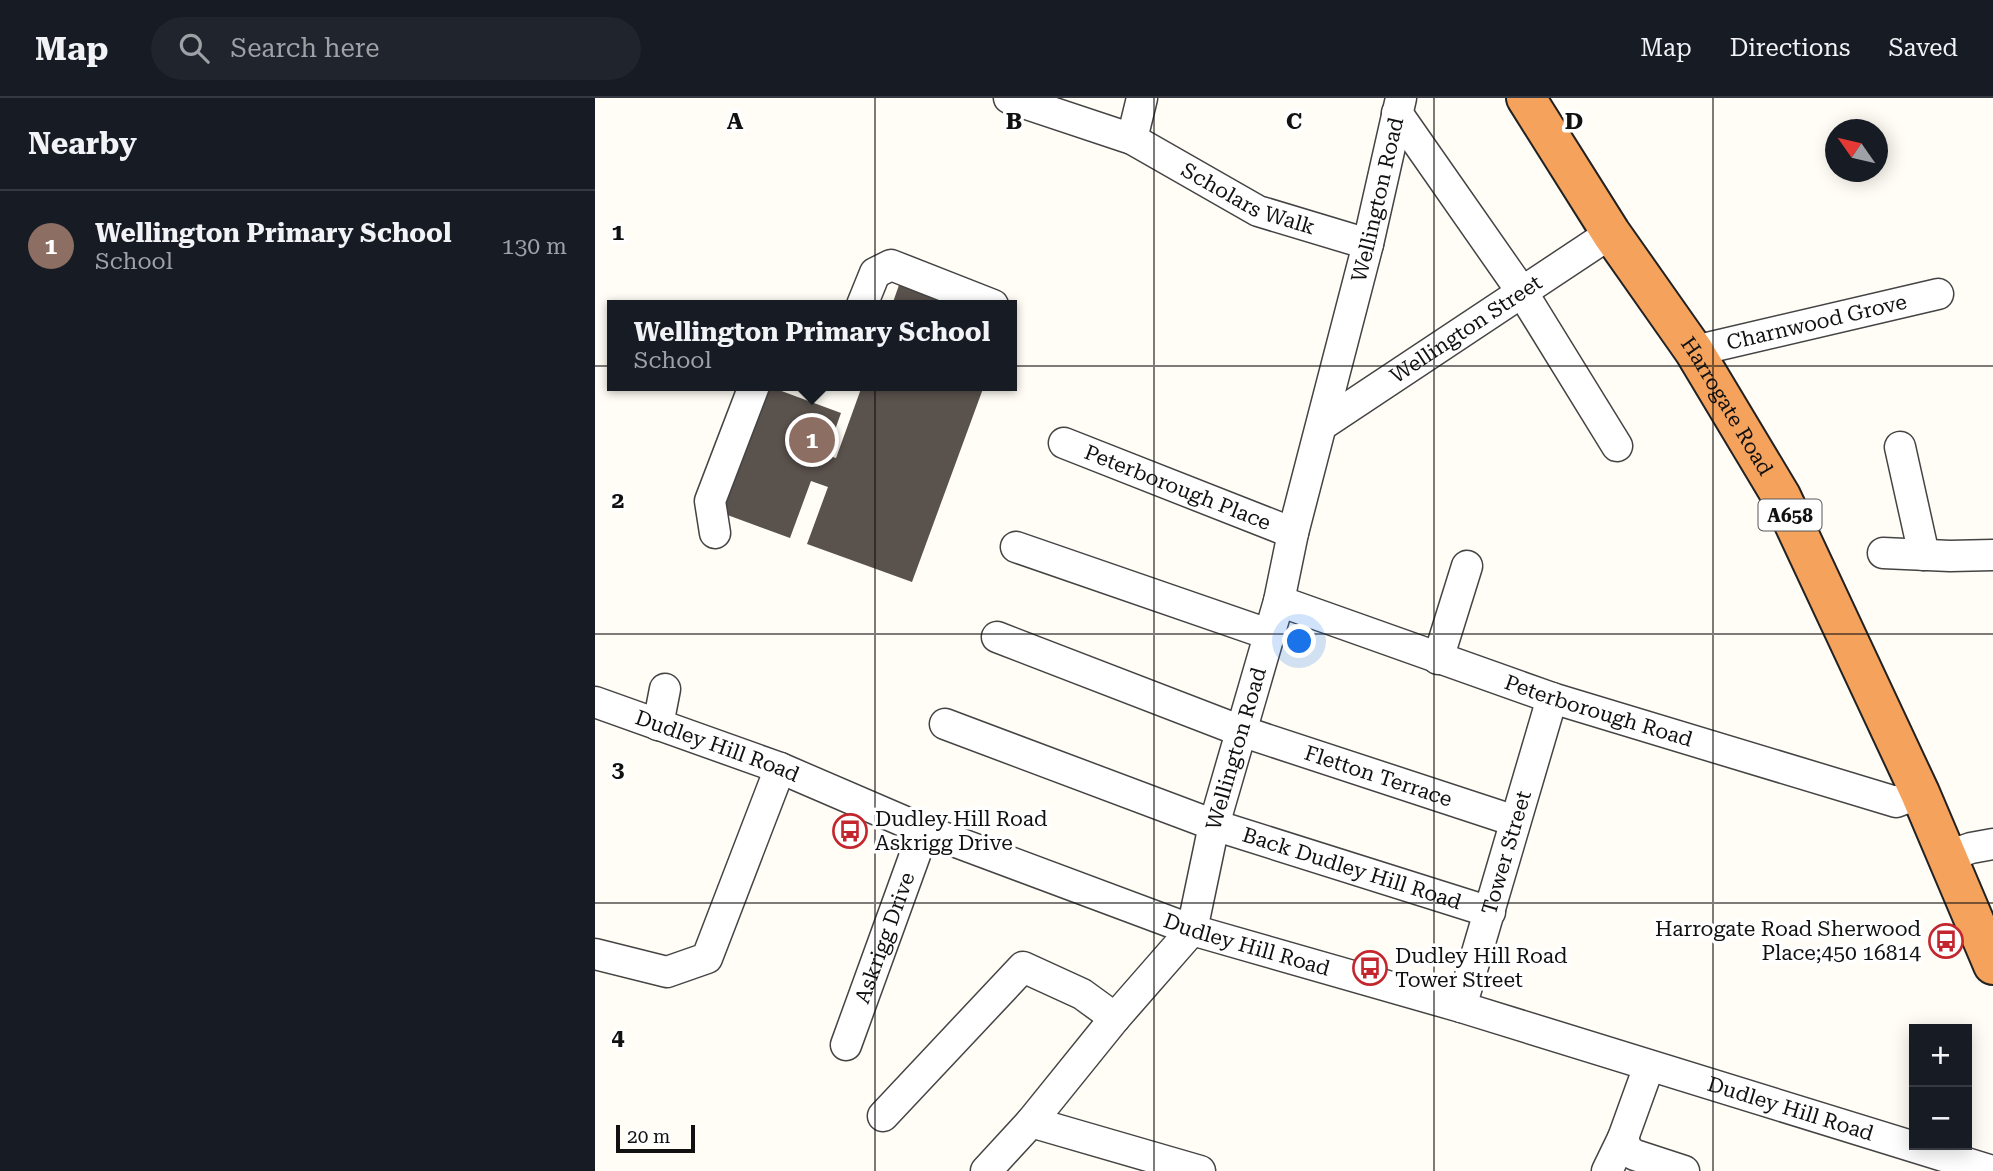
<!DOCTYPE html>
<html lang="en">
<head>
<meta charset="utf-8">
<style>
	body { margin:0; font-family:"Roboto Serif",serif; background:#20242c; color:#f1f3f6 }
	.controls { position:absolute; right:21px; bottom:21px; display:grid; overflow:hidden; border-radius:0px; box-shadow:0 4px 18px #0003 }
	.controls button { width:63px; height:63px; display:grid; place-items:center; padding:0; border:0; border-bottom:2px solid #363941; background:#171b24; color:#f1f3f6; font:35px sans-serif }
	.compass { position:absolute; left:1230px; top:21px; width:63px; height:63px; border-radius:50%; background:#171b24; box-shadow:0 4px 18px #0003; rotate:304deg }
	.scale { position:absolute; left:21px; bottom:18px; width:79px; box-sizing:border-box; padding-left:7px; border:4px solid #111; border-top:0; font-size:19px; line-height:24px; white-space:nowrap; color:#111; -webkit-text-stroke:5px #fff; paint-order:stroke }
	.you { position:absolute; left:705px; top:544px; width:24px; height:24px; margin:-18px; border:5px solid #fff; border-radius:50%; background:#1a73e8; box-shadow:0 0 0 10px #1a73e833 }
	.badge { display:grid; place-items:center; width:46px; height:46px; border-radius:50%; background:#ea580c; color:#fff; font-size:23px; font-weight:700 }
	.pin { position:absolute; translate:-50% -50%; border:4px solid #fff; box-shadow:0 2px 7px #0006 }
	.popup { position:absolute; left:12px; top:202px; width:410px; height:91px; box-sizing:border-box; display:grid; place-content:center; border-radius:0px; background:#171b24; filter:drop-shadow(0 2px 5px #0005); font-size:23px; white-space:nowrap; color:#9ea1a6 }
	.popup b { font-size:26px; color:#f1f3f6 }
	.popup::after { content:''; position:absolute; left:50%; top:100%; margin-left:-14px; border:14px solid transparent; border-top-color:#171b24 }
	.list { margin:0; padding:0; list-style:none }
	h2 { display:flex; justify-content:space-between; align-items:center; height:91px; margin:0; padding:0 28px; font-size:30px }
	h2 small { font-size:23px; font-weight:400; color:#9ea1a6 }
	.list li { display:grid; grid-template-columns:46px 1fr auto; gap:21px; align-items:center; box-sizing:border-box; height:112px; padding:0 28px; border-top:2px solid #363941 }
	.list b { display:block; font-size:26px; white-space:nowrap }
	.list p { margin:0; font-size:23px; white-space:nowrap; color:#9ea1a6 }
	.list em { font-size:23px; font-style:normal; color:#9ea1a6 }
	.icon { flex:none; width:38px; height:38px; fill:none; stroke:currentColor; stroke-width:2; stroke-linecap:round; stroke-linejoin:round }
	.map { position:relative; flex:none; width:1398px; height:1073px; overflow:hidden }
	header { display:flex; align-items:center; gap:42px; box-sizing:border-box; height:98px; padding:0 35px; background:#171b24; border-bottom:2px solid #363941 }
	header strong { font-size:33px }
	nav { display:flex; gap:38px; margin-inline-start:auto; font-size:24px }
	.search { width:490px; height:63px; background:#20242c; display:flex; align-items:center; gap:18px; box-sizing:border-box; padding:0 24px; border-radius:38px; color:#9ea1a6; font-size:26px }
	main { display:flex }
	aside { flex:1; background:#171b24 }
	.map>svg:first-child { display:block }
</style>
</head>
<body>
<header>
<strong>Map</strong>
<div class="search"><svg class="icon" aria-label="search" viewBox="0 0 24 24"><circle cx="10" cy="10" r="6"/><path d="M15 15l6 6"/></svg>Search here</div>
<nav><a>Map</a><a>Directions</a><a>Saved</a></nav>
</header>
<main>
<aside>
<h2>Nearby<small></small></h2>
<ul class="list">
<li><span class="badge" style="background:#8d6e63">1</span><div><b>Wellington Primary School</b><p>School</p></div><em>130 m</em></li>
</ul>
</aside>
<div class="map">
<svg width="1398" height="1073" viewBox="0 0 1398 1073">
	<rect width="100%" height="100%" fill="#fffdf5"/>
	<g fill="#5a524d">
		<polygon points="304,187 359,207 297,207"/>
		<polygon points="173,288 246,315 231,357 241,360 267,288 389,288 317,484 212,446 233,389 216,383 195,440 127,415"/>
	</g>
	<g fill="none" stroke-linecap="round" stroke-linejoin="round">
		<g stroke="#444" stroke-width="33">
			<g id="minor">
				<path id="s1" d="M414,0L537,41L663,113L773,146"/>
				<polyline points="802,15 927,194 1022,348"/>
				<polyline points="537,41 547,0"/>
				<polyline points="267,207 280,175 296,167 398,207"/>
				<path id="s2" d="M1099,253L1343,196"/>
				<path id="s3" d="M727,327L1016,135"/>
				<path id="s4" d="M469,345L698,435"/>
				<polyline points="1305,349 1329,457"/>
				<polyline points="120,435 115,403 159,288"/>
				<polyline points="421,449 673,536"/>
				<polyline points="1288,455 1355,458 1398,457"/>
				<path id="s5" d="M684,503L957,600L1301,704L1325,695"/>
				<path id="s6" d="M402,539L646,633L920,723"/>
				<polyline points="843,561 872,468"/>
				<path id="s7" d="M0,604L185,670L329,732L597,832L866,909L1397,1073"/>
				<path id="s8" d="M350,626L619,727L895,814"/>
				<polyline points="63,627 70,591"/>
				<polyline points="1353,758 1376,750 1398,746"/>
				<polyline points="0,856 72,874 112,860 185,670"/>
				<path id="s9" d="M866,909L957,600"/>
				<path id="s10" d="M251,947L329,732"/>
				<polyline points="288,1018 428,869 487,896 520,920"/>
				<polyline points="436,1024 605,1073"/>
				<polyline points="1028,1040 1032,1052 1040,1057 1089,1073"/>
				<path id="s11" d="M391,1073L436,1024L520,920L597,832L619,727L684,503L698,435L773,146L806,0"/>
				<polyline points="1012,1073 1028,1040 1054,968"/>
			</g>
		</g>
		<g stroke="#222" stroke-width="42">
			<g id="highway">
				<path id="s12" d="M931,0L1016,135L1099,253L1186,398L1325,695L1398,867"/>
			</g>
		</g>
		<use href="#minor" stroke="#fff" stroke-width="30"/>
		<use href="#highway" stroke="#f5a25d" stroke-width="38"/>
	</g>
	<path fill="none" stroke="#111" stroke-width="2" stroke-opacity="0.55" d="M280,0V1073M559,0V1073M839,0V1073M1118,0V1073M0,268H1398M0,536H1398M0,805H1398"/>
	<defs>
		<g id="bus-ring" transform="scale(1.75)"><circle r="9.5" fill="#fff" stroke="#c4262e" stroke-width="1.5"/><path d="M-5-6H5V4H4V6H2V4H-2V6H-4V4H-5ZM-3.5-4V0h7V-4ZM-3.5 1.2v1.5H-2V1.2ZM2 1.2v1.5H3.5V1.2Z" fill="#c4262e"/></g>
	</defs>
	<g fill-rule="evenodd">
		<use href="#bus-ring" x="255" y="733"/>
		<use href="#bus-ring" x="1351" y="843"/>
		<use href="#bus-ring" x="775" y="870"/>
	</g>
	<g text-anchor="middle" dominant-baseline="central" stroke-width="7" stroke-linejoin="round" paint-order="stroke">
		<rect fill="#fff" stroke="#585858" stroke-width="2" x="1163.5" y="401.5" width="63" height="31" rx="5"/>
		<g font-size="19" font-weight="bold" fill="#111">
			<text x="1195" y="417">A658</text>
		</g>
		<g font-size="21" fill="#111" stroke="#fff">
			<text stroke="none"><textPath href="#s1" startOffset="261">Scholars Walk</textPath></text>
			<text stroke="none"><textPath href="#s11" startOffset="1071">Wellington Road</textPath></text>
			<text stroke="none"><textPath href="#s2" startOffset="126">Charnwood Grove</textPath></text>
			<text stroke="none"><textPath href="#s3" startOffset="173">Wellington Street</textPath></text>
			<text stroke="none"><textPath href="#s12" startOffset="368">Harrogate Road</textPath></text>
			<text stroke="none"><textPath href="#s4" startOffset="122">Peterborough Place</textPath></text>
			<text stroke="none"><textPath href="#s5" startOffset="338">Peterborough Road</textPath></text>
			<text stroke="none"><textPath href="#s7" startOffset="130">Dudley Hill Road</textPath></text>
			<text stroke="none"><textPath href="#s11" startOffset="504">Wellington Road</textPath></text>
			<text stroke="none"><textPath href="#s6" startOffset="406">Fletton Terrace</textPath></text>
			<text stroke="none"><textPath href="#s9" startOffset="161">Tower Street</textPath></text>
			<text stroke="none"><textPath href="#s8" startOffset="432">Back Dudley Hill Road</textPath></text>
			<text stroke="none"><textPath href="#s10" startOffset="114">Askrigg Drive</textPath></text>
			<text stroke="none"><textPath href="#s7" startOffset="696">Dudley Hill Road</textPath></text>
			<text stroke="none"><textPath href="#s7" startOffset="1264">Dudley Hill Road</textPath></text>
		</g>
		<g font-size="21" fill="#111" stroke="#fff" text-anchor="start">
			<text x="280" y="721">Dudley Hill Road<tspan x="280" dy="24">Askrigg Drive</tspan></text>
			<text x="1326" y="831" text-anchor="end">Harrogate Road Sherwood<tspan x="1326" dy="24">Place;450 16814</tspan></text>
			<text x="800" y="858">Dudley Hill Road<tspan x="800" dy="24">Tower Street</tspan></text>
		</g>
	</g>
	<g font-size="23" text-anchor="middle" font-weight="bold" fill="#111" stroke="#fff" stroke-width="7" stroke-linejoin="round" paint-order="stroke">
		<text x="140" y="31">A</text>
		<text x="419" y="31">B</text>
		<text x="699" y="31">C</text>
		<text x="979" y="31">D</text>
		<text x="23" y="142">1</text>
		<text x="23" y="410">2</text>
		<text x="23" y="679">3</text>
		<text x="23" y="947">4</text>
	</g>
</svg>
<div class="controls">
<button>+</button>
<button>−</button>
</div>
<svg class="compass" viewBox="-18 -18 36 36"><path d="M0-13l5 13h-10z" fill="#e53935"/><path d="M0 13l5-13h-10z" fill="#9ea1a6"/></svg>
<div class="scale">20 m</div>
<div class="you"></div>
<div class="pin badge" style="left:217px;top:342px;background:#8d6e63">1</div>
<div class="popup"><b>Wellington Primary School</b>School</div>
</div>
</main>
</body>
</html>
